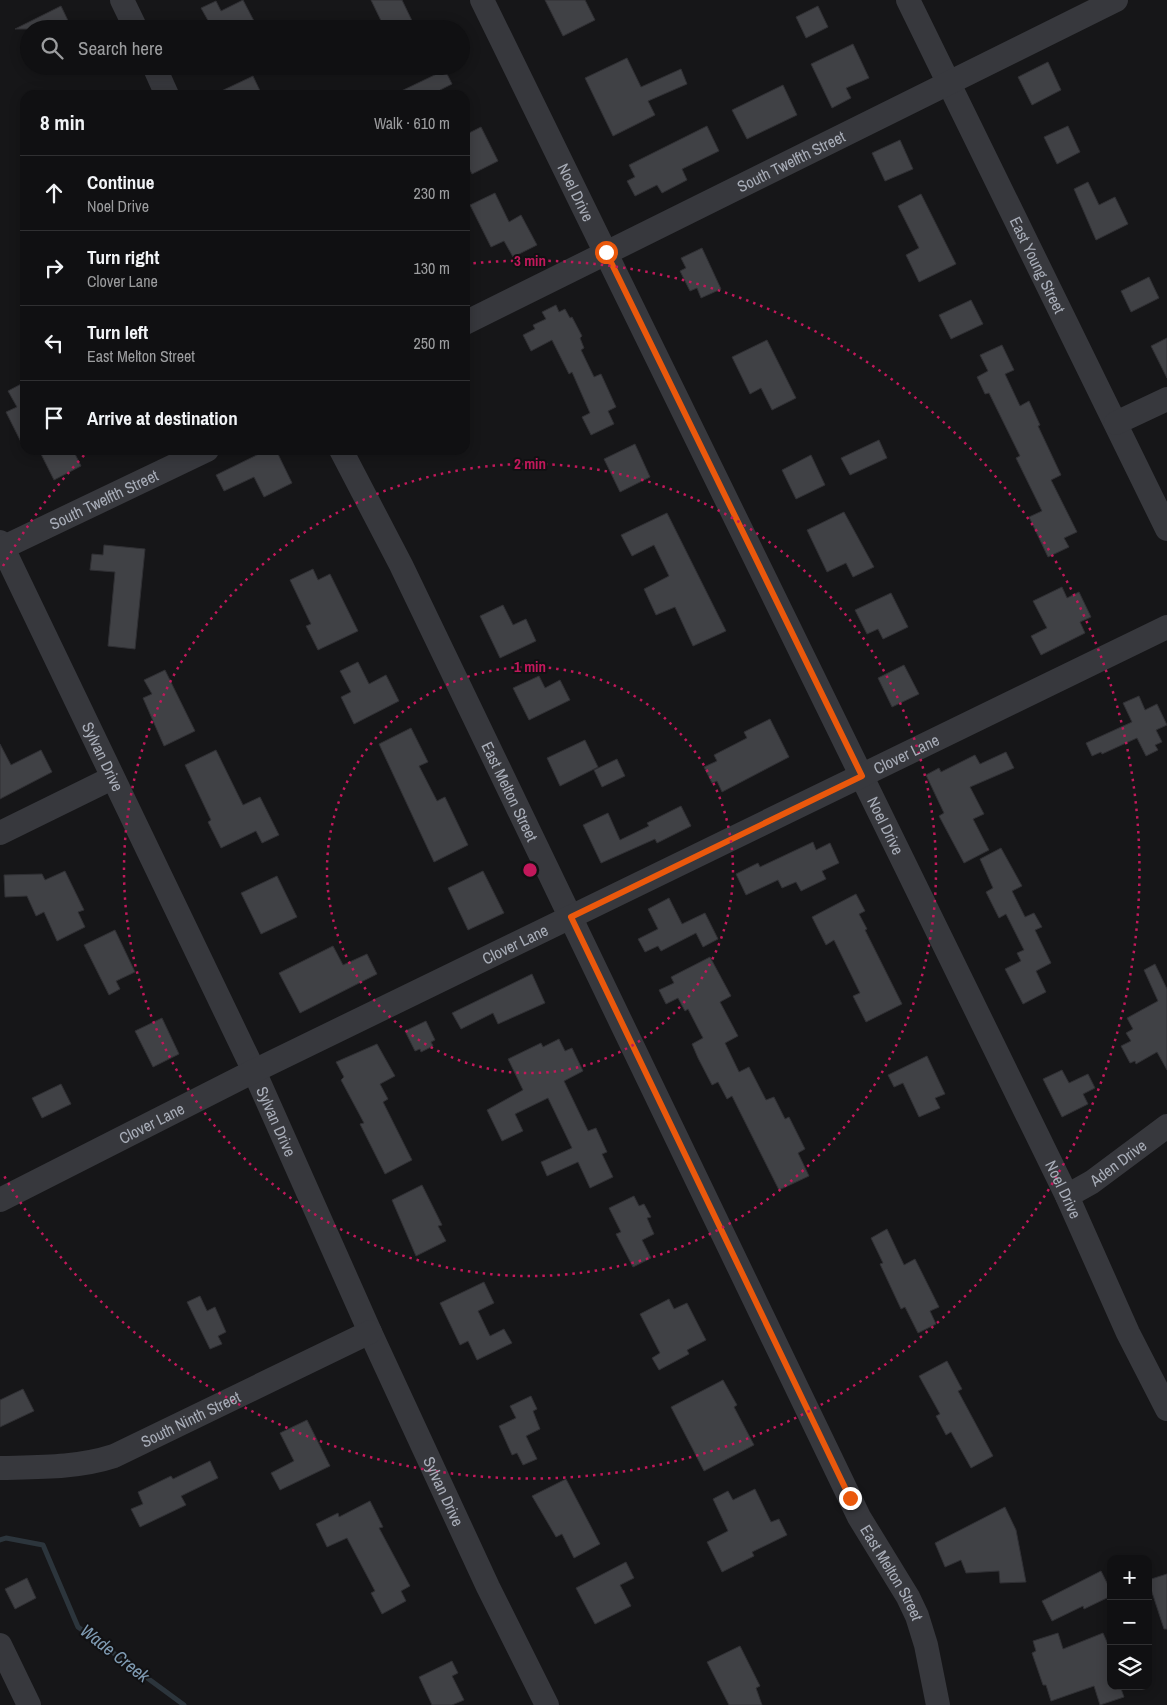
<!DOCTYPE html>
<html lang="en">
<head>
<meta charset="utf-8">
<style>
	body { margin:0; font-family:"Archivo Narrow",sans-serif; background:#1e1e20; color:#f1f3f6 }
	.controls { position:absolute; right:15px; bottom:15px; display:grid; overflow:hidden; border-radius:10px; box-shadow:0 2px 12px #0003 }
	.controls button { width:45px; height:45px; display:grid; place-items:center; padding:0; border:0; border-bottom:1px solid #303032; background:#101012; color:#f1f3f6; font:25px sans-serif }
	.stop { position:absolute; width:15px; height:15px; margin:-11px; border:4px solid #ea580c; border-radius:50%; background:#fff }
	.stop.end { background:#ea580c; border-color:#fff; box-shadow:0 1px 5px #0008 }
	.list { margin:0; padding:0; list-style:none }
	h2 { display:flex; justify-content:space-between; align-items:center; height:65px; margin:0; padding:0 20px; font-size:21px }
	h2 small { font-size:16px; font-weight:400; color:#9c9d9f }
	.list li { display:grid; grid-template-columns:32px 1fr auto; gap:15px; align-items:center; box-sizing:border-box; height:75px; padding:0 20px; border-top:1px solid #303032 }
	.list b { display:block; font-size:19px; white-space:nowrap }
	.list p { margin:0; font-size:16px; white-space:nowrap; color:#9c9d9f }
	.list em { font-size:16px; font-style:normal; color:#9c9d9f }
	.icon { flex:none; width:28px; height:28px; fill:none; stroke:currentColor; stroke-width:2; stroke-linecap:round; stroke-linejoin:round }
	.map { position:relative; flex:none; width:1167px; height:1705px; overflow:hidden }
	.search { position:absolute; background:#101012; box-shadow:0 2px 12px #0003; left:20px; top:20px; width:450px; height:55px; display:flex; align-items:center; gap:12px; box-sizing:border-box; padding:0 18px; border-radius:28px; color:#9c9d9f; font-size:19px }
	.panel { position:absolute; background:#101012; box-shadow:0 2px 12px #0003; left:20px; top:90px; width:450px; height:365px; border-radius:15px }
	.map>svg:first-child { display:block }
</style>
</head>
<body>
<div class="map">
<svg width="1167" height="1705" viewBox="0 0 1167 1705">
	<rect width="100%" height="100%" fill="#161618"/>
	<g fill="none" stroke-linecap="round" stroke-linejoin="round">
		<polyline stroke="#2c353c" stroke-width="5" points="0,1540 6,1538 43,1545 78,1627 184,1705"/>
	</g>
	<g fill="#404145" stroke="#303034">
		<polygon points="243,0 254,21 239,29 218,29 215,22 210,24 201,8 216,1 221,11"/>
		<polygon points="371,0 402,0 416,29 385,29"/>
		<polygon points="545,0 585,0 595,20 563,36"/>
		<polygon points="61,6 72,29 15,29"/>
		<polygon points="818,6 828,27 806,38 796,17"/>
		<polygon points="853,44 869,78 846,88 851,98 832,108 811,64"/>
		<polygon points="627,58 641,87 681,69 687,84 648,101 655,115 613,136 585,78"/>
		<polygon points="1048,62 1061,90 1032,105 1018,77"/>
		<polygon points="445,70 452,84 440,90 443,95 393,95"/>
		<polygon points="253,76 262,95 213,95"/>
		<polygon points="783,85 797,115 747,139 732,110"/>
		<polygon points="707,126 719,151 682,169 687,180 662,193 657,185 635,196 627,181 635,177 629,165"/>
		<polygon points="1068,126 1080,152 1057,164 1044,137"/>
		<polygon points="481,127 498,161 472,174 465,160 465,135"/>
		<polygon points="900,140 913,169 885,181 872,153"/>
		<polygon points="1088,182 1099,205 1115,197 1128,224 1096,240 1074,189"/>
		<polygon points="495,193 509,222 521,215 537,245 513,257 504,241 491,247 470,205"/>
		<polygon points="921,194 956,264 919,282 906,255 919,248 898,206"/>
		<polygon points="702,248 721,289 701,298 697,288 690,291 680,271 686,268 681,258"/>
		<polygon points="1149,277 1159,298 1131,312 1121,291"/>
		<polygon points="971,300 983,324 951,339 939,315"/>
		<polygon points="556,305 559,312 565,309 570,318 572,317 582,336 580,338 584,348 581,350 594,377 601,374 616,407 608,411 614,424 591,435 582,417 590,413 572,372 569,374 552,340 531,351 523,335 535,329 533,325 546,319 542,312"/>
		<polygon points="1167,338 1167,378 1151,346"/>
		<polygon points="767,340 796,398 772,410 761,388 750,394 732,357"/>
		<polygon points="1002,345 1014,370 1005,374 1020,406 1029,401 1040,425 1038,426 1061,475 1051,480 1077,532 1064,538 1069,547 1048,557 1029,517 1042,511 1016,458 1020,456 989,393 985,394 977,377 988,371 980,355"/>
		<polygon points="25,382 25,450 6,412 17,407 8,391"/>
		<polygon points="879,440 887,458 850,475 841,458"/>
		<polygon points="635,444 650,477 620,492 604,459"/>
		<polygon points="39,450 73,450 81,466 54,480"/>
		<polygon points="267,450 276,450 292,483 264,497 254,477 224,491 216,475"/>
		<polygon points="811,455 825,485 796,499 782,470"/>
		<polygon points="844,512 874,567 853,577 846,563 827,572 807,530"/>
		<polygon points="667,513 726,631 693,646 675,607 656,615 644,589 669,576 654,545 632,556 621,535"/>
		<polygon points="104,545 145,549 135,649 108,646 115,572 90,570 92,554 103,555"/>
		<polygon points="313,569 318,580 330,574 358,631 318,650 306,626 311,624 290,580"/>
		<polygon points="1062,587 1067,598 1079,592 1091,617 1080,622 1085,633 1041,655 1031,636 1047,628 1033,601"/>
		<polygon points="891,593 908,627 883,639 878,629 867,634 855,610"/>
		<polygon points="503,605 513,625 526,619 536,641 500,658 480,616"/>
		<polygon points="358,662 369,684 386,675 399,701 354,724 341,697 351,692 340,671"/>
		<polygon points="904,665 919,694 892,707 878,678"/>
		<polygon points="165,670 195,731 164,746 143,698 152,694 144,680"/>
		<polygon points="539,676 545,688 560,680 570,700 529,720 513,688"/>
		<polygon points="1139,696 1145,710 1157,704 1167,725 1156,730 1162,742 1155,745 1158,750 1146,756 1137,738 1102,754 1101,752 1092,756 1086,743 1132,722 1123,703"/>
		<polygon points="770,719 789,757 722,792 717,781 712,783 704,767 717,761 714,755 747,738 744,732"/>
		<polygon points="411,728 428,762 419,766 437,801 445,797 468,845 434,862 379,744"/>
		<polygon points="585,740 598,767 560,786 547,758"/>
		<polygon points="0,744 11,765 41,750 52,772 0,799"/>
		<polygon points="216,750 243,805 260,797 279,835 262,843 256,831 221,848 208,822 211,820 185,765"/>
		<polygon points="1006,752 1014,768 970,787 984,814 973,819 989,850 964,863 939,816 944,813 926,775 939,768 941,772 975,755 980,764"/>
		<polygon points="617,759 625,776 602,787 594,770"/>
		<polygon points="681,806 691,826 657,843 655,839 601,863 583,825 608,813 620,840 649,826 647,823"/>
		<polygon points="813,842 816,850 830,843 839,863 822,871 826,879 801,891 796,882 782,888 778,880 746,895 736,874 758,863 760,867"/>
		<polygon points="1001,848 1022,886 1012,891 1025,917 1034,913 1042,927 1035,930 1051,963 1036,971 1046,992 1023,1004 1005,969 1021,961 1017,953 1024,950 1006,914 999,918 986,892 993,888 980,859"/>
		<polygon points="65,871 84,910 78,912 85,927 57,941 44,912 36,916 27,896 5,897 4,875 42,874 45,880"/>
		<polygon points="483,871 504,913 468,930 448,888"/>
		<polygon points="277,876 297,917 261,934 241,893"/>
		<polygon points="856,894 865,911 859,914 867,929 865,930 902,1004 866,1022 853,996 860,993 834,940 826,945 812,917"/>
		<polygon points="669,898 682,924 705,913 718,939 703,947 696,933 661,951 658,946 645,952 638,939 658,929 648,909"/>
		<polygon points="115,930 135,972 116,981 120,989 109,995 84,945"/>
		<polygon points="333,946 343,965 367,954 377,974 300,1013 279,973"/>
		<polygon points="710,957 731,996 720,1002 738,1036 725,1043 739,1072 749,1067 766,1100 774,1097 785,1119 789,1117 805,1149 798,1153 809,1176 779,1190 732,1096 727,1099 718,1082 712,1085 698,1058 692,1044 703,1038 688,1009 685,1011 678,998 666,1004 659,990 674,983 671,977"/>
		<polygon points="1155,964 1167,989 1167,1070 1157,1052 1136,1064 1135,1061 1130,1063 1121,1046 1131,1041 1126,1033 1133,1029 1127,1018 1158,1001 1144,970"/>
		<polygon points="532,974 545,1003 498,1024 493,1013 461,1029 452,1013"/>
		<polygon points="162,1018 179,1054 153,1067 135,1031"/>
		<polygon points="426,1021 435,1040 431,1042 433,1046 421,1052 420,1049 415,1051 405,1031"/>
		<polygon points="559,1039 565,1051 572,1048 583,1071 564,1081 588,1131 596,1128 607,1152 602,1154 613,1177 590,1188 578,1162 547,1176 541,1162 572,1148 548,1098 515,1114 523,1131 502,1141 487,1110 523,1090 508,1059 541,1043 543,1047"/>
		<polygon points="377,1044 395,1076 380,1084 388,1099 383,1102 412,1160 385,1174 360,1124 364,1123 341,1080 344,1077 336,1062"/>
		<polygon points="927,1056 945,1094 935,1098 940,1108 919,1117 903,1083 894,1087 888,1075"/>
		<polygon points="1062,1070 1069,1083 1088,1074 1095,1088 1083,1094 1088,1104 1062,1117 1043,1079"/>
		<polygon points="61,1084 71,1104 42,1118 32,1098"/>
		<polygon points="422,1185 442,1225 438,1226 446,1241 416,1256 392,1200"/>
		<polygon points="634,1196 639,1206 644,1204 651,1217 647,1218 654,1234 642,1240 651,1258 633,1267 616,1234 621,1232 609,1208"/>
		<polygon points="887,1229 904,1265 915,1259 939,1307 930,1311 936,1324 918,1333 905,1307 901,1309 880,1264 883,1263 871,1238"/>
		<polygon points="484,1282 494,1303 478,1311 490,1336 504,1329 512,1343 477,1360 468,1341 460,1345 440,1303"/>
		<polygon points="200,1296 207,1311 215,1307 226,1332 218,1336 222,1344 210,1349 187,1302"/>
		<polygon points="669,1299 674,1309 687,1303 706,1340 687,1350 689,1354 659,1370 652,1358 660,1353 640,1314"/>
		<polygon points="947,1361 962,1389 958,1391 993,1456 971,1468 951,1432 946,1435 936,1416 940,1414 919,1376"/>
		<polygon points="723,1380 737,1405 734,1407 754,1445 704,1471 671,1407"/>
		<polygon points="23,1389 34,1411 0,1427 0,1400"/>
		<polygon points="531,1396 537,1409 533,1411 540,1429 526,1436 537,1459 523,1465 517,1453 512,1455 499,1426 516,1418 510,1406"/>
		<polygon points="307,1420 330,1466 280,1490 271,1473 294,1461 280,1433"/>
		<polygon points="210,1461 218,1478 181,1496 186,1505 140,1527 131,1509 143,1504 138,1492 171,1476 173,1479"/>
		<polygon points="566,1479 600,1544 574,1558 562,1534 556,1537 532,1496"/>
		<polygon points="755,1489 771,1522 779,1519 787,1535 752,1552 754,1556 722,1572 707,1542 728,1531 713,1499 728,1491 733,1500"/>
		<polygon points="370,1501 383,1527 379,1528 410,1586 401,1591 406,1601 382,1614 371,1593 375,1591 347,1538 327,1547 316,1524 338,1513 339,1517"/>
		<polygon points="1005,1507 1016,1530 1026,1582 1000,1583 999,1571 966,1573 961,1560 945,1567 935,1543"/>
		<polygon points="626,1562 634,1578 620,1585 631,1606 595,1624 576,1588"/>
		<polygon points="1101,1571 1111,1591 1111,1596 1084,1609 1083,1606 1052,1621 1042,1601"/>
		<polygon points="1167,1574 1167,1629 1164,1629 1148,1580"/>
		<polygon points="27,1578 36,1598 15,1609 5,1589"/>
		<polygon points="1058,1633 1063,1649 1103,1633 1111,1651 1111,1686 1120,1686 1124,1697 1100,1705 1094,1686 1051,1701 1046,1685 1043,1685 1032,1653 1036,1651 1033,1641"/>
		<polygon points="740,1646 760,1686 756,1688 762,1705 729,1705 707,1662"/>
		<polygon points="452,1661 458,1673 452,1676 464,1700 452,1705 432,1705 419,1677"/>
	</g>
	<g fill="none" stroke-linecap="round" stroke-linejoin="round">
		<g stroke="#37383d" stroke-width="24">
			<polyline points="122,0 136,29"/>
			<path id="s1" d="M482,0L1067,1196L1128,1333L1167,1409"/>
			<path id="s2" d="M908,0L1167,529"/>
			<polyline points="154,66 167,95"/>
			<path id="s3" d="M465,323L1116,0"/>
			<polyline points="1116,423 1167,399"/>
			<path id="s4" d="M341,450L401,565L859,1517L908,1597L917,1616L926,1645L938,1705"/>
			<path id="s5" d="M0,542L254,1071L370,1332L488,1587L547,1705"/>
			<path id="s6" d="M0,549L207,450"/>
			<polyline points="0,833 112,778"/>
			<path id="s7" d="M1067,1196L1092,1182L1167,1126"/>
			<path id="s8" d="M0,1200L254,1071L1167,627"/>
			<path id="s9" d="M0,1468C38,1467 77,1468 114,1456L370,1332"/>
			<polyline points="0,1645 29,1705"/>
		</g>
	</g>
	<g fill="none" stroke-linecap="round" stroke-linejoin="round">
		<polyline stroke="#ea580c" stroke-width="6" points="606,252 862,776 571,917 850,1498"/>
	</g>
	<g fill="none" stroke="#c2185b" stroke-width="2.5" stroke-dasharray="2.5 5">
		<circle cx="530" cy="870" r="203"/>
		<circle cx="530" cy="870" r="406"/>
		<path d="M3 566A609 609 0 0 1 88 451M466 264A609 609 0 1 1 3 1174"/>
	</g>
	<g text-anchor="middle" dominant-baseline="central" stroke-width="4" stroke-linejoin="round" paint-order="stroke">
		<g font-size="16" fill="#a8adb8" stroke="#111113">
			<text stroke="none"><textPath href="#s3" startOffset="364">South Twelfth Street</textPath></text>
			<text stroke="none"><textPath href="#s1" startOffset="214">Noel Drive</textPath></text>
			<text stroke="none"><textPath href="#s2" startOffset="295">East Young Street</textPath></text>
			<text stroke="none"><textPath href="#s6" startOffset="115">South Twelfth Street</textPath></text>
			<text stroke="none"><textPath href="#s8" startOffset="1010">Clover Lane</textPath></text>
			<text stroke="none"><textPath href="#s5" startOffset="238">Sylvan Drive</textPath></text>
			<text stroke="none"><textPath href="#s4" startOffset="381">East Melton Street</textPath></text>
			<text stroke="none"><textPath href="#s1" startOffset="919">Noel Drive</textPath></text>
			<text stroke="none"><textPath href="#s8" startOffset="575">Clover Lane</textPath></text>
			<text stroke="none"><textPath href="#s5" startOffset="642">Sylvan Drive</textPath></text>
			<text stroke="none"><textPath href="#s8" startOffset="170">Clover Lane</textPath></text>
			<text stroke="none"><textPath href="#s7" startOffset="61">Aden Drive</textPath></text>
			<text stroke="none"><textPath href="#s1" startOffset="1324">Noel Drive</textPath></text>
			<text stroke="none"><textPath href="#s9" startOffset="200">South Ninth Street</textPath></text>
			<text stroke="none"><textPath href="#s5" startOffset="1048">Sylvan Drive</textPath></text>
			<text stroke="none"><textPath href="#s4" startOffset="1251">East Melton Street</textPath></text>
		</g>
		<g font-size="18" font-style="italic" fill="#7f9bb3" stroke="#111113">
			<text transform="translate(115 1653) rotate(38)">Wade Creek</text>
		</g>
	</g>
	<circle cx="530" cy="870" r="8" fill="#c2185b" stroke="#111113" stroke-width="2.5"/>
	<g font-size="15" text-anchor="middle" font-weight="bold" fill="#c2185b" stroke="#111113" stroke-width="4" stroke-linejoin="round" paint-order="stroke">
		<text x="530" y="266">3 min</text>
		<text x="530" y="469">2 min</text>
		<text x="530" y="672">1 min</text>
	</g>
</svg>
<div class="controls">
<button>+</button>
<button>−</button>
<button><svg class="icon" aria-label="layers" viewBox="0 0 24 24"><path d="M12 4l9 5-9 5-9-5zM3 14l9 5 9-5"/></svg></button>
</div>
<div class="stop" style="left:606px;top:252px"></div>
<div class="stop end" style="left:850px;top:1498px"></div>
<div class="search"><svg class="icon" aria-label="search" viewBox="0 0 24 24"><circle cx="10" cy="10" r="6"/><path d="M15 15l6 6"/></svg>Search here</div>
<section class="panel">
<h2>8 min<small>Walk · 610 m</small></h2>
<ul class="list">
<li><svg class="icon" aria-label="ahead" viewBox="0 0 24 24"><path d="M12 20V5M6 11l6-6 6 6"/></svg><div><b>Continue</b><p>Noel Drive</p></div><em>230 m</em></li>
<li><svg class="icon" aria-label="right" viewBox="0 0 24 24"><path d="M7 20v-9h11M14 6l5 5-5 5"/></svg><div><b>Turn right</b><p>Clover Lane</p></div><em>130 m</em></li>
<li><svg class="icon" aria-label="left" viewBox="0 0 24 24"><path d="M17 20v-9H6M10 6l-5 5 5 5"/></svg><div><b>Turn left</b><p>East Melton Street</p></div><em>250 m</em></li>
<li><svg class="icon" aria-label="arrive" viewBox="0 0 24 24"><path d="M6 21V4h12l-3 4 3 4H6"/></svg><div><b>Arrive at destination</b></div></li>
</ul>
</section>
</div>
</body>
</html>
